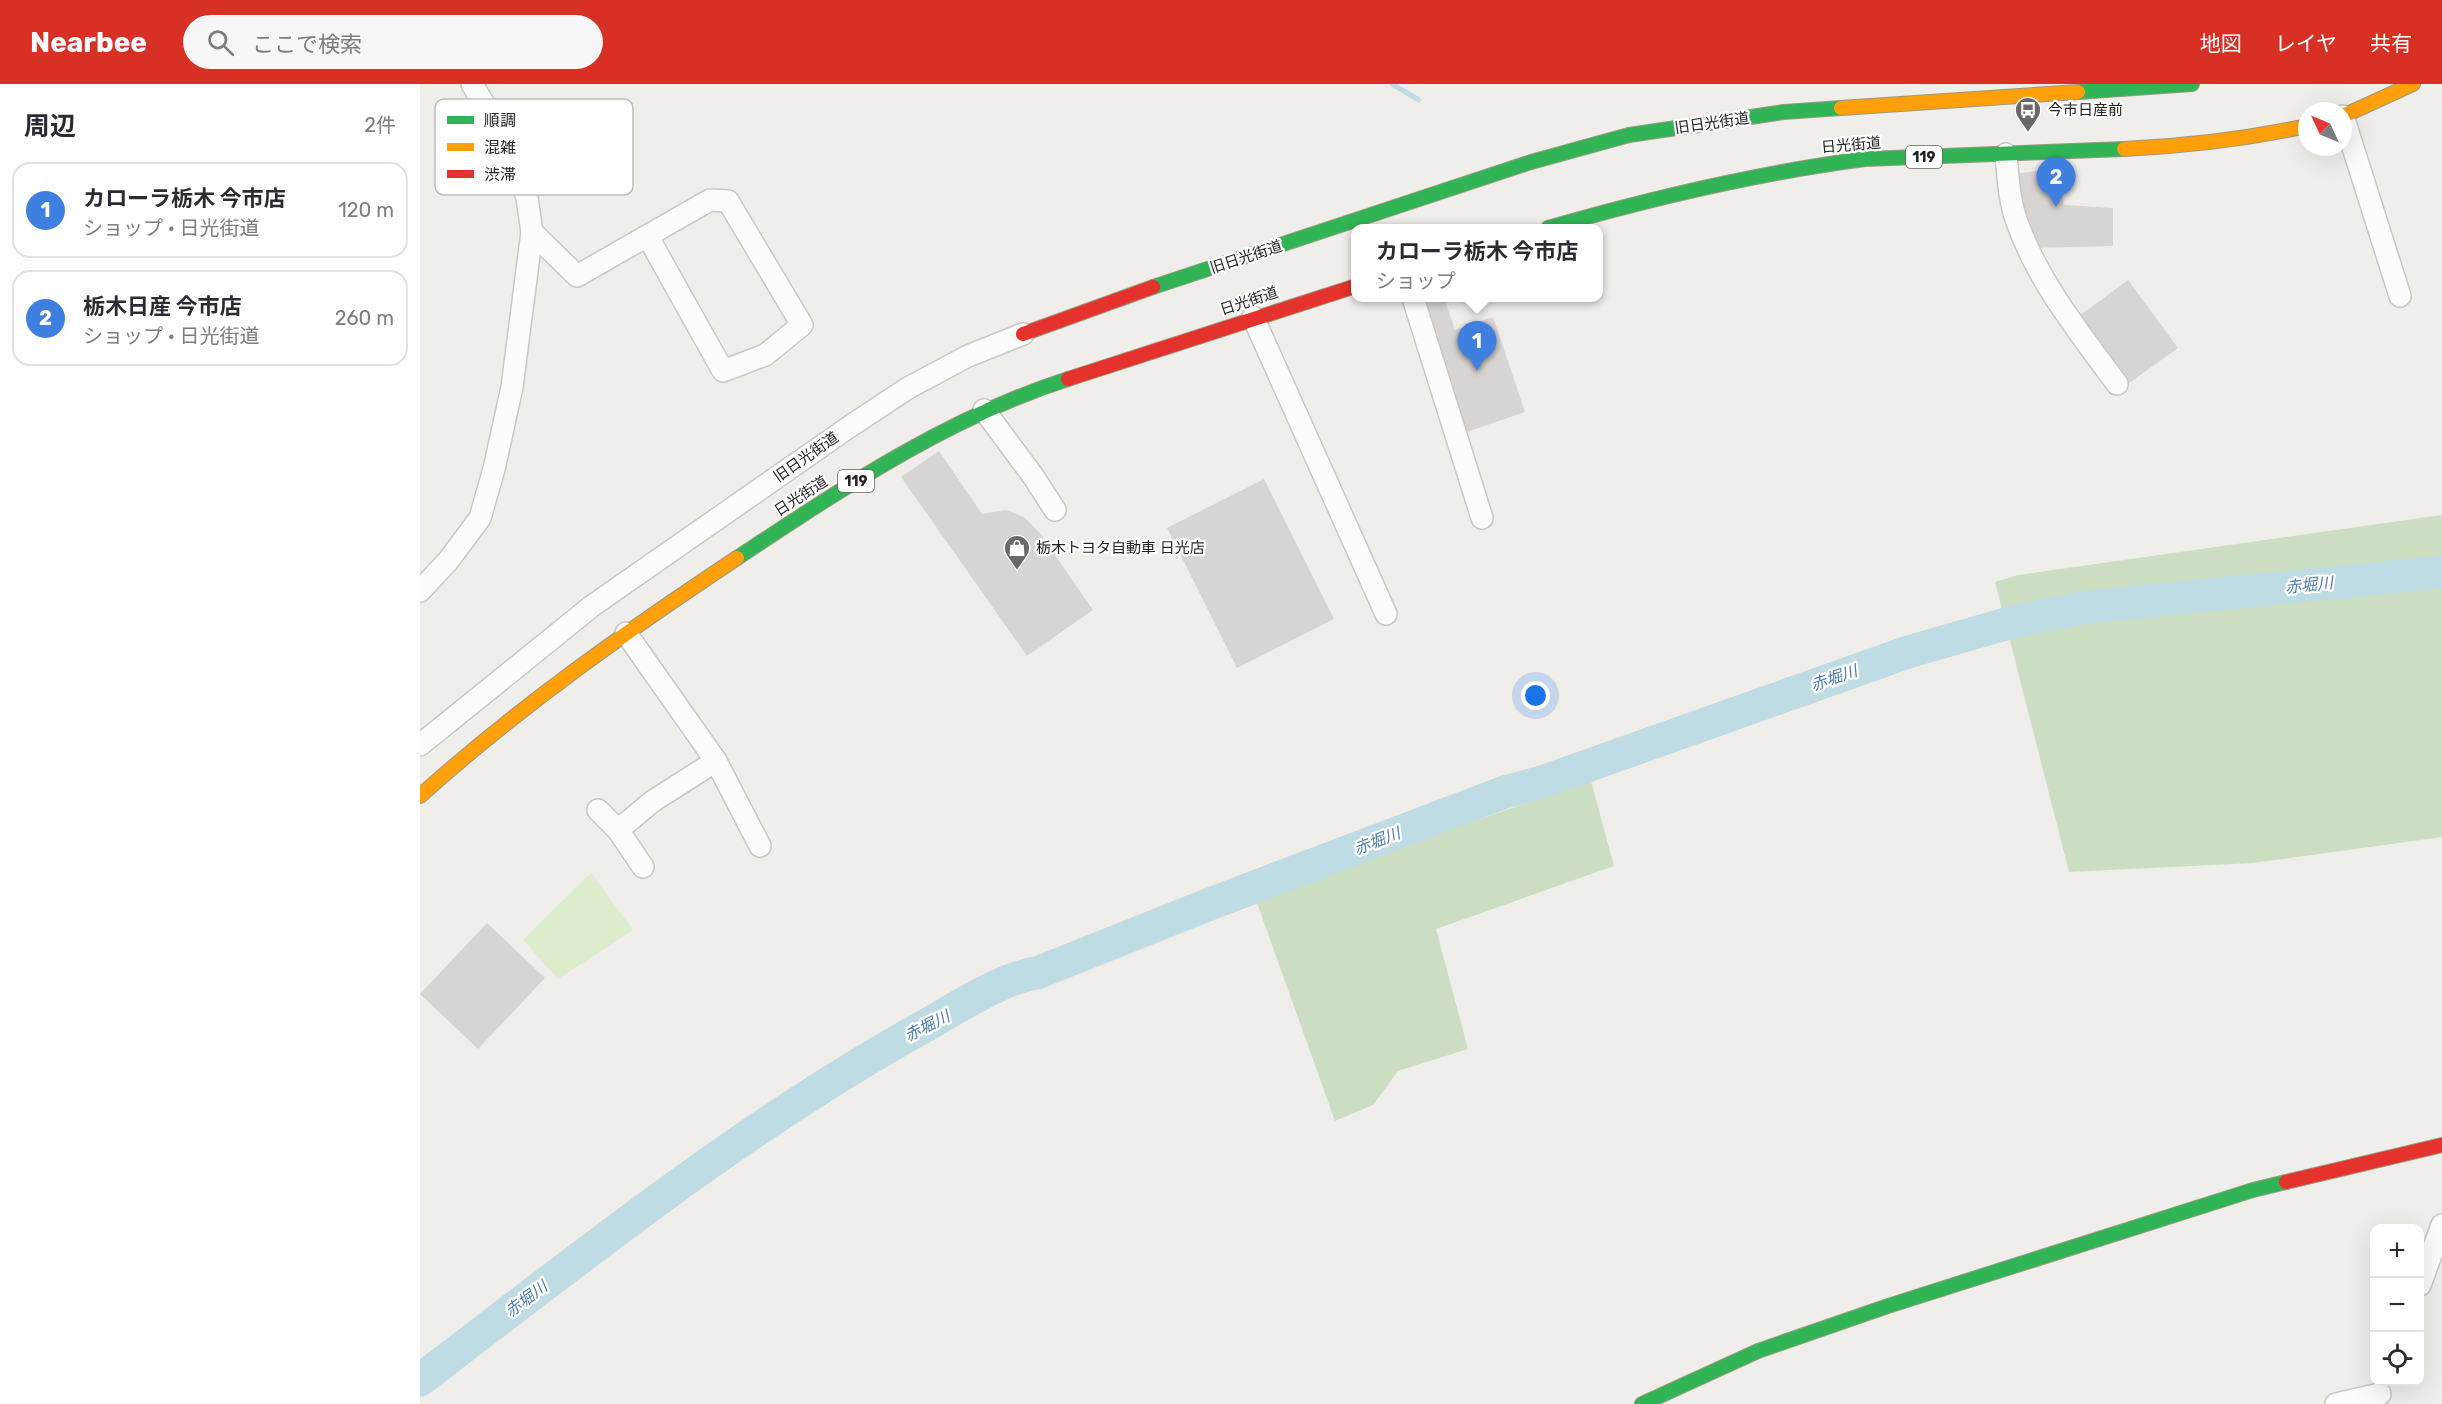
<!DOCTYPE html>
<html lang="ja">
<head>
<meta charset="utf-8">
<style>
	body { margin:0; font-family:Rubik,"Noto Sans JP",sans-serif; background:#f7f7f7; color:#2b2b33 }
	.controls { position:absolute; right:18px; bottom:18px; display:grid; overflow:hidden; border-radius:12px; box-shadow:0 6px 24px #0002 }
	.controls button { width:54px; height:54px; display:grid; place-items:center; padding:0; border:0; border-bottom:2px solid #e1e1e2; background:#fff; color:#2b2b33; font:30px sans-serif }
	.compass { position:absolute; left:1878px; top:18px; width:54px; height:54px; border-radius:50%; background:#fff; box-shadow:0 6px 24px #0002; rotate:314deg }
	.you { position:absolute; left:1116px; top:612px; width:21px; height:21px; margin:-15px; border:4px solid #fff; border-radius:50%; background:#1a73e8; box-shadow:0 0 0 9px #1a73e833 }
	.badge { display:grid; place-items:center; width:39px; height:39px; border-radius:50%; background:#d93025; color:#fff; font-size:20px; font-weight:700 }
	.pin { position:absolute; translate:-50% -50px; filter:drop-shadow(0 2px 3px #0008) }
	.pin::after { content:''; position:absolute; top:32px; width:21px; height:18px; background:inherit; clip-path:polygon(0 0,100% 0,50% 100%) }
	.popup { position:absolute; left:931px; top:140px; width:252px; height:78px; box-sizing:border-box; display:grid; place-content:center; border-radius:12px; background:#fff; filter:drop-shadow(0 2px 4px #0005); font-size:20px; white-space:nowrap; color:#7c7c81 }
	.popup b { font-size:22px; color:#2b2b33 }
	.popup::after { content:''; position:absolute; left:50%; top:100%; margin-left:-12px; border:12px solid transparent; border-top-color:#fff }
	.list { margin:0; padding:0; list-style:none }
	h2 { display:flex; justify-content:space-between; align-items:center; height:78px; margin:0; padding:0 24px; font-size:26px }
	h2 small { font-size:20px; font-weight:400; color:#7c7c81 }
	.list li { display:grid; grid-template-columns:39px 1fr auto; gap:18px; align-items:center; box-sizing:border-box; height:96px; margin:0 12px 12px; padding:0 12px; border:2px solid #e1e1e2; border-radius:18px }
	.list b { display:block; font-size:22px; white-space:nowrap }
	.list p { margin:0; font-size:20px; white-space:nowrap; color:#7c7c81 }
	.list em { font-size:20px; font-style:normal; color:#7c7c81 }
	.icon { flex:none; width:33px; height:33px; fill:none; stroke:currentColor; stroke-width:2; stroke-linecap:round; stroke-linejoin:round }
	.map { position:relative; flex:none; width:2022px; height:1320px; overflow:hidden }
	header { display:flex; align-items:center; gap:36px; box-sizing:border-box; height:84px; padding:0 30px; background:#d93025; color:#fff }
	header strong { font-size:28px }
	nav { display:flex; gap:33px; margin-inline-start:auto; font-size:21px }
	.search { width:420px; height:54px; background:#f7f7f7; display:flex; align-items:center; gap:15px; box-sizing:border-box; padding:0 21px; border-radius:33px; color:#7c7c81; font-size:22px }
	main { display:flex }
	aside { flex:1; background:#fff }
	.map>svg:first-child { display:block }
</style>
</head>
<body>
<header>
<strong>Nearbee</strong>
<div class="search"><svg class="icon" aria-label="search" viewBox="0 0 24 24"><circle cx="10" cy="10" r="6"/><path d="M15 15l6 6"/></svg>ここで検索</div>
<nav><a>地図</a><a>レイヤ</a><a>共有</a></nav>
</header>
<main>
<aside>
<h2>周辺<small>2件</small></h2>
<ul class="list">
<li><span class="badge" style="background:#3f7fe0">1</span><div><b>カローラ栃木 今市店</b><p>ショップ · 日光街道</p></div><em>120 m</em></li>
<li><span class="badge" style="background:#3f7fe0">2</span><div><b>栃木日産 今市店</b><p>ショップ · 日光街道</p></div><em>260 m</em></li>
</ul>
</aside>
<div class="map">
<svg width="2022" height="1320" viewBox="0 0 2022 1320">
	<rect width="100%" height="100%" fill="#f0eeeb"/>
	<polygon fill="#ddeccb" points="171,789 213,846 138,895 103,856"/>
	<g fill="#cbdec1">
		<polygon points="2022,431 2022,753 1833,779 1649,788 1575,498 1598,491"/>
		<polygon points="1171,697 1194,782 1016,845 1048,965 978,987 953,1021 915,1037 837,819 950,773"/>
	</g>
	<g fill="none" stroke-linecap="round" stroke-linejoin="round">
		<polyline stroke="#bfdbe3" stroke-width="5" points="972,0 999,16"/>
		<path stroke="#bfdbe3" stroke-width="33" d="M0,1296C163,1172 323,1043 503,943C533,926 584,893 617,889L795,818L1085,708L1122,698L1488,568L1596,537L1667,523L2022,488"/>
	</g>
	<g fill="#d7d4d2">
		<polygon points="1635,84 1644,121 1693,124 1693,162 1613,164 1596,90"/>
		<polygon points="1708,196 1758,264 1705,302 1655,235"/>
		<polygon points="1019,214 1024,214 1035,246 1073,233 1105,328 1044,349 1000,220"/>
		<polygon points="519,367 562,430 586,426 604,433 619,448 673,526 607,572 481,393"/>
		<polygon points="844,395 914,535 817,584 747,444"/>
		<polygon points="67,839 125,894 58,965 0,910"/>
	</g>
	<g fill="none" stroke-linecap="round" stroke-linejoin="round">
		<g stroke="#c9c8c7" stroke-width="24">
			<g id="street">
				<polyline points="1923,32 1980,212"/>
				<path d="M1586,70C1588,92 1589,117 1597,138C1618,198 1660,249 1697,300"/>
				<polyline points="112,148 157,192 290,116 308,117 382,241 345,271 303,287 228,153"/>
				<polyline points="993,214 1062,434"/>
				<polyline points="833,233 966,530"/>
				<polyline points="564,326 613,392 635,426"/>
				<polyline points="0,507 28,477 60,434 74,385 92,303 112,148 107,114 89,62 52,0"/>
				<polyline points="206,549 296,677 340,762"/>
				<polyline points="0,661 172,522 429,343 488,304 548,272 603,250"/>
				<polyline points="178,726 198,746 223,783"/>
				<polyline points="198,746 233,717 296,677"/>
				<polyline points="2000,1201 2022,1141"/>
				<polyline points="1916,1320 1960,1310"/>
			</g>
		</g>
		<g stroke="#999a82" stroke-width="16">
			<g id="fast">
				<polyline points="1658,8 1772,0"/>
				<path d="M1128,144C1232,114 1337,89 1445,75L1704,65"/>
				<polyline points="733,203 1111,78 1209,51 1364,28 1421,24"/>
				<path d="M317,474C423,404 527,334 648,295"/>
				<polyline points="1222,1320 1338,1267 1468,1222 1833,1106 1866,1098"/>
			</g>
		</g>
		<g stroke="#999a82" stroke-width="16">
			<g id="slow">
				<polyline points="1421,24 1658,8"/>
				<polyline points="1923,32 1993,0"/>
				<path d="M1704,65C1767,62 1826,55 1887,42"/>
				<path d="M0,712C99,623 207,547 317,474"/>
			</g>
		</g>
		<g stroke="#999a82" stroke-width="16">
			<g id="jam">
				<polyline points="603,250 733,203"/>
				<polyline points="648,295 936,202"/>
				<polyline points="1866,1098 2022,1061"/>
			</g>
		</g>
		<use href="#street" stroke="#fdfcfc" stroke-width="21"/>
		<use href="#fast" stroke="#30b455" stroke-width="14"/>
		<use href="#slow" stroke="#ff9f0a" stroke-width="14"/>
		<use href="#jam" stroke="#e5322d" stroke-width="14"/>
	</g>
	<defs>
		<g id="bus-pin" transform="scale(1.35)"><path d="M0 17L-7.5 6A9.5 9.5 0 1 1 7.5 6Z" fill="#6a6968" stroke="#fff"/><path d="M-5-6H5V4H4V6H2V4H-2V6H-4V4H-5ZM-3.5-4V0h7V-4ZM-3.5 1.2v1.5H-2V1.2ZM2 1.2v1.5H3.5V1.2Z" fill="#fff"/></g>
		<g id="shop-pin" transform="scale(1.35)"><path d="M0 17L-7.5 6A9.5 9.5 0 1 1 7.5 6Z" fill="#6a6968" stroke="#fff"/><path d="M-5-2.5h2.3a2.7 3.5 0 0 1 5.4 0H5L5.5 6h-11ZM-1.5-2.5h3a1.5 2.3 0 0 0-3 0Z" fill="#fff"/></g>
	</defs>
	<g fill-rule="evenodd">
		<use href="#bus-pin" x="1608" y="26"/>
		<use href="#shop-pin" x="597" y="464"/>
	</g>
	<g text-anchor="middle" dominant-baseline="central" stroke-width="4.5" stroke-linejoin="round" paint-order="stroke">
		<g fill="#fff" stroke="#646464" stroke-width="1.5">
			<rect x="1486" y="62" width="36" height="22" rx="4.5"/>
			<rect x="418" y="386" width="36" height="22" rx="4.5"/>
		</g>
		<g font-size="14" font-weight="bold" fill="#222">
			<text x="1504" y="73">119</text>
			<text x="436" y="397">119</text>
		</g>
		<g font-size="15" fill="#222" stroke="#fff" text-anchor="start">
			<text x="1628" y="26">今市日産前</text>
			<text x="616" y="464">栃木トヨタ自動車 日光店</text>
		</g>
		<g font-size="15" fill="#222" stroke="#fff">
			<text transform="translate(1292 39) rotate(-8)">旧日光街道</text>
			<text transform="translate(1431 61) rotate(-5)">日光街道</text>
			<text transform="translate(826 173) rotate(-18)">旧日光街道</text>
			<text transform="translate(829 217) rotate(-18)">日光街道</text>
			<text transform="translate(386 373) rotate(-35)">旧日光街道</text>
			<text transform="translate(381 412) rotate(-33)">日光街道</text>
		</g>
		<g font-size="16" font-style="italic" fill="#4a7aab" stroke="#fff">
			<text transform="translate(1889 501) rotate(-6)">赤堀川</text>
			<text transform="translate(1414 594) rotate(-19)">赤堀川</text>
			<text transform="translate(957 757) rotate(-21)">赤堀川</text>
			<text transform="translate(507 942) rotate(-27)">赤堀川</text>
			<text transform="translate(106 1215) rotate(-37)">赤堀川</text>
		</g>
	</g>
	<rect x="15" y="15" width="198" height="96" rx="9" fill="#fff" stroke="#bdbdbd" stroke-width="1.5"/>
	<rect x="27" y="32" width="27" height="8" fill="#30b455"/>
	<rect x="27" y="59" width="27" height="8" fill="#ff9f0a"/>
	<rect x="27" y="86" width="27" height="8" fill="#e5322d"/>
	<g font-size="16" fill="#222">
		<text x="64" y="42">順調</text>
		<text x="64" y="69">混雑</text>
		<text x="64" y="96">渋滞</text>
	</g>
</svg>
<div class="controls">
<button>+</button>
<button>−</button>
<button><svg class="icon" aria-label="locate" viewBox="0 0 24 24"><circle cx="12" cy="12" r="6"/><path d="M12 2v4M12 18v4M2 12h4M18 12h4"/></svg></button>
</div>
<svg class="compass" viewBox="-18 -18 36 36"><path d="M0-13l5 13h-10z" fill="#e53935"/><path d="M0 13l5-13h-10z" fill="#7c7c81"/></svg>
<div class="you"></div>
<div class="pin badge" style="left:1057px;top:287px;background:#3f7fe0">1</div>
<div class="popup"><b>カローラ栃木 今市店</b>ショップ</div>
<div class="pin badge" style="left:1636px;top:123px;background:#3f7fe0">2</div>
</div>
</main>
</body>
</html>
